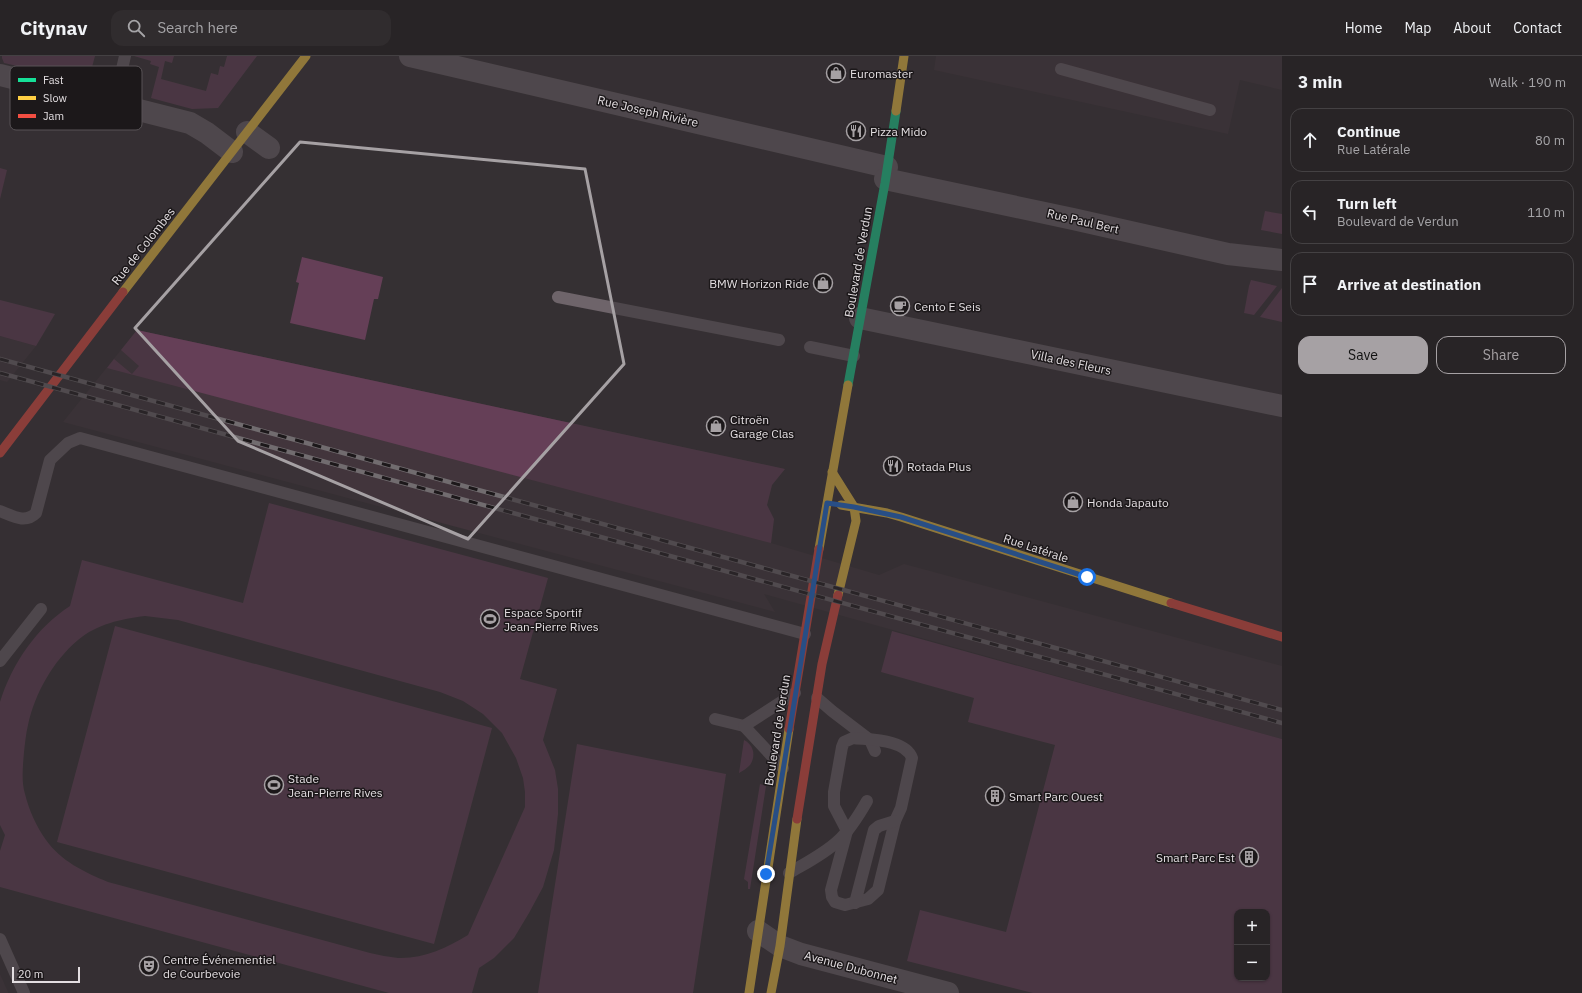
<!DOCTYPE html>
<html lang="en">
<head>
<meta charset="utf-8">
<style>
	body { margin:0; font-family:"IBM Plex Sans",sans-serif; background:#302c2e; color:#f1f3f6 }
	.controls { position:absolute; right:12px; bottom:12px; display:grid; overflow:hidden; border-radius:8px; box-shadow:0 1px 3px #0004 }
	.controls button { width:36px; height:36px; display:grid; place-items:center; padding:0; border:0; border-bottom:1px solid #444143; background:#282426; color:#f1f3f6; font:20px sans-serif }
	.scale { position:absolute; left:12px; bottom:10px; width:68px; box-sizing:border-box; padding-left:4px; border:2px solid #e3dee1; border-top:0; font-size:11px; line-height:14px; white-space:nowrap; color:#e3dee1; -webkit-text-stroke:3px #1c181a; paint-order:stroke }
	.stop { position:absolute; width:12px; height:12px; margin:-9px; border:3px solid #1a73e8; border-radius:50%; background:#fff }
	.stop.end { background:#1a73e8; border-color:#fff; box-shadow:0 1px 4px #0008 }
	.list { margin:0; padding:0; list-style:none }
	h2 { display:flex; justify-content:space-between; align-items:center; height:52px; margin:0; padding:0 16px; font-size:17px }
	h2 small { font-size:13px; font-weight:400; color:#a5a4a7 }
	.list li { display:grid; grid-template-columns:26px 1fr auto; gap:12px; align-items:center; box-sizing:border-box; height:64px; margin:0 8px 8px; padding:0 8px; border:1px solid #444143; border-radius:12px }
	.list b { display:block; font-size:15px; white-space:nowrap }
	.list p { margin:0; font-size:13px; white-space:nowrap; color:#a5a4a7 }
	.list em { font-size:13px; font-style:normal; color:#a5a4a7 }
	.actions { display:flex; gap:8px; padding:12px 16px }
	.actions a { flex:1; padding:9px 0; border:1px solid #a6a1a4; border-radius:12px; text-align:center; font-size:14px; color:#a6a1a4 }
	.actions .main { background:#a6a1a4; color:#111 }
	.icon { flex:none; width:22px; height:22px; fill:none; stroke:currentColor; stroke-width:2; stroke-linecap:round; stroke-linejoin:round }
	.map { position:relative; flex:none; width:1282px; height:937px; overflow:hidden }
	header { display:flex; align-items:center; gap:24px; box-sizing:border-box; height:56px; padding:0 20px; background:#282426; border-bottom:1px solid #444143 }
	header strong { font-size:19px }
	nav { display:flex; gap:22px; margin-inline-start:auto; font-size:14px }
	.search { width:280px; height:36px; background:#302c2e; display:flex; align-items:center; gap:10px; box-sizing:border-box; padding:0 14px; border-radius:12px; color:#a5a4a7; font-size:15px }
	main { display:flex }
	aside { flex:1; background:#282426 }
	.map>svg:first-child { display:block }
</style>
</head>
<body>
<header>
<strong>Citynav</strong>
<div class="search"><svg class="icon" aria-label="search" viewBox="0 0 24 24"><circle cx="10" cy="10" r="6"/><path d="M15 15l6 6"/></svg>Search here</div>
<nav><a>Home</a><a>Map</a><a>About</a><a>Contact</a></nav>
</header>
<main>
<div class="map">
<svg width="1282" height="937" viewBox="0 0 1282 937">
	<rect width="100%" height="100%" fill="#353033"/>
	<g fill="#42353c">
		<polygon points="936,0 1282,0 1282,34 1240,24 1228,78 934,14"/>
		<polygon points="137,274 785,413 772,429 767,449 774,463 771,487 879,519 904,508 1282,610 1282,683 764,538 775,556 63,366"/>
		<polygon points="0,280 36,290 7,326 0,324"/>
		<polygon points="0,918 8,936 8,937 0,937"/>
	</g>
	<g fill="#653f57" fill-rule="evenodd">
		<polygon points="2,0 95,0 88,26 4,7 2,2"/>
		<polygon points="134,0 174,0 172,7 165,5 161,23 206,35 211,17 218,19 220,10 224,11 227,0 257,0 218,52 192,53 151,42 159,11 150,8 151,5"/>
		<polygon points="0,112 7,114 0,143"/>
		<polygon points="1265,155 1282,158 1282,178 1261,174"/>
		<polygon points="302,201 383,221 378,243 374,243 365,284 290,267 299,227 296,226"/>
		<polygon points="1251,224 1277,230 1254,259 1244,257 1249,230"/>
		<polygon points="1282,232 1282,266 1260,261"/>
		<polygon points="0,244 55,258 36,290 0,280"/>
		<polygon points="137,274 785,413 772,429 767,449 774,463 771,487 107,312 114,303 132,318 139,310 121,294"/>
		<path d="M269,447L548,522L520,623L557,633L543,684L555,714L558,733V758L554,794L543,831L529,857L514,882L494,902L479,912L472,937H389L0,831V795L5,779L0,769V646C12,608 36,572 70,550L82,504L243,547ZM145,560L178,564L440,636L463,645L483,658L502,677L516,702L523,722L525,736V751L468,879C447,892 423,903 398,902C389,901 379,899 370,897L108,826C84,816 61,805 46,784C36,770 29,754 25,738C21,725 23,709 24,696C25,687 26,677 28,669C35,637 53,605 78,584C97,568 121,563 145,560Z"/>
		<polygon points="115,570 492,672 434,888 57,786"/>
		<path d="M892,575L1282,683V937H1033L907,905L920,854L1006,876L1055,689L968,666L974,642L881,616ZM1237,856H1267V922H1237Z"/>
		<path d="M744,684C754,689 756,700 750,709C747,712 743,715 739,717Z"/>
		<polygon points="577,688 726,718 693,937 538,937"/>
		<polygon points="760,728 766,730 750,833 748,833 748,826 744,823"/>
	</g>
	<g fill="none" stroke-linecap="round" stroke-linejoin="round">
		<g stroke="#6e646a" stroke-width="12">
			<polyline points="1061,13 1210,54"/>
			<polyline points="114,48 125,0"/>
			<polyline points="558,241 779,284"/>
			<polyline points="810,291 854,300"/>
			<path d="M0,455C13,460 25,468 36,457L50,404L68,387L80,382L805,578"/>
			<polyline points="0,605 41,553"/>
			<polyline points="817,642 832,655 870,684 875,695"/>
			<polyline points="715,663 744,670"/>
			<path d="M853,682C870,684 905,683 912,702L901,752L895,765L878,834L868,843L845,849L835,846L832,841L831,834L847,775L834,750V736L842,691L844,686Z"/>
			<polyline points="783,712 744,670 795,637"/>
			<path d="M789,817C806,807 824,798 838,785C850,774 859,759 867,745"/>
			<polyline points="855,847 874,774 879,770 895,765"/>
			<polyline points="0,883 24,937"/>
		</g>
		<g stroke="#6e646a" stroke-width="22">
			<polyline points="410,0 887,111"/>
			<polyline points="0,19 190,67 207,77 232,96"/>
			<polyline points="247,76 269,92"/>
			<polyline points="885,123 1073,163 1228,198 1282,204"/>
			<polyline points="860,262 1282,350"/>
			<polyline points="758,875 780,890 801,898 948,937"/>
		</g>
		<polyline stroke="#16e098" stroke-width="9" points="848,329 885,127 896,55"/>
		<g stroke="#ffcf43" stroke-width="9">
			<polyline points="896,55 904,0"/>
			<polyline points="123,236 306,0"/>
			<polyline points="832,416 854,451 856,465 838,539"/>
			<polyline points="841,449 887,457 901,461 1171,547"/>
			<polyline points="819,493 848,329"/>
			<polyline points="749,937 789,673"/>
			<polyline points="771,937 780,890 797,763"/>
		</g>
		<g stroke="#f24e42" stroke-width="9">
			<polyline points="0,397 123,236"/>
			<polyline points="1171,547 1282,581"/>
			<polyline points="789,673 819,493"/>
			<polyline points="797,763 822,608 838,539"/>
		</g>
		<g stroke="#716c6f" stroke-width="4.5">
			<g id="rail">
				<polyline points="0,303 1282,654"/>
				<polyline points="0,317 1282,667"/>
			</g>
		</g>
		<use href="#rail" stroke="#1c181a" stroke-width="3" stroke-dasharray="9" stroke-linecap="butt"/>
	</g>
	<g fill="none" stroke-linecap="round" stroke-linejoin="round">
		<polyline stroke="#1a73e8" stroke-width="5" points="766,818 827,447 854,451 901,461 1087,521"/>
	</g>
	<path d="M0 0H1282V937H0ZM300,86L585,113L624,308L468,483L238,385L135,272Z" fill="#353033" fill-opacity=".55" fill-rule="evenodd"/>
	<path fill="none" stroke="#a6a1a4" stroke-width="3" stroke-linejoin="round" d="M300,86L585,113L624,308L468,483L238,385L135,272Z"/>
	<defs>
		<g id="shop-ring" transform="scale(1)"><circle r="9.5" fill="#1c181a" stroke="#a6a1a4" stroke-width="1.5"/><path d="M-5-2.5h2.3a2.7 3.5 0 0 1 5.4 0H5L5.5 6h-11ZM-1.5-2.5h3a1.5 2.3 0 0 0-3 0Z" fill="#a6a1a4"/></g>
		<g id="restaurant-ring" transform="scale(1)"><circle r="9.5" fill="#1c181a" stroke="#a6a1a4" stroke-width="1.5"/><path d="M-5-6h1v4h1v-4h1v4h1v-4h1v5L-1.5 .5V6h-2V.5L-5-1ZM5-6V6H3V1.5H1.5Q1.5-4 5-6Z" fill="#a6a1a4"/></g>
		<g id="cafe-ring" transform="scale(1)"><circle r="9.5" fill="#1c181a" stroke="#a6a1a4" stroke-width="1.5"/><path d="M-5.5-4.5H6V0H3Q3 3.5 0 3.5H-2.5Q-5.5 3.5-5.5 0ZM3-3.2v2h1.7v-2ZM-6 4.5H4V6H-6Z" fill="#a6a1a4"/></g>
		<g id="stadium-ring" transform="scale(1)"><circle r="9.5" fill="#1c181a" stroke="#a6a1a4" stroke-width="1.5"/><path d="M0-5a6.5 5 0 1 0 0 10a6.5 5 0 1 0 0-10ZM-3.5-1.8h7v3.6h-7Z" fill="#a6a1a4"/></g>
		<g id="building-ring" transform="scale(1)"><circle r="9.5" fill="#1c181a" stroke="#a6a1a4" stroke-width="1.5"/><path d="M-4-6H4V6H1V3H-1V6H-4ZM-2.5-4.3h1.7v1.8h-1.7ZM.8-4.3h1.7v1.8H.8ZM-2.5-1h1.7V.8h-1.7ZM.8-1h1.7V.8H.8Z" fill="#a6a1a4"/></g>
		<g id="theatre-ring" transform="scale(1)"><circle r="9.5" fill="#1c181a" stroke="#a6a1a4" stroke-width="1.5"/><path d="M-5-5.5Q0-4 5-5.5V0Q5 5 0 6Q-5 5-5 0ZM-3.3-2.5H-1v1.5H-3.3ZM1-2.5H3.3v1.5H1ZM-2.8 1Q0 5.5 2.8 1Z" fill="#a6a1a4"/></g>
	</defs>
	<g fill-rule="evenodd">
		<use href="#shop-ring" x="836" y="17"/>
		<use href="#restaurant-ring" x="856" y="75"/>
		<use href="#shop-ring" x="823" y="227"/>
		<use href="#cafe-ring" x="900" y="250"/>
		<use href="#shop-ring" x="716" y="370"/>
		<use href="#restaurant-ring" x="893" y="410"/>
		<use href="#shop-ring" x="1073" y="446"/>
		<use href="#stadium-ring" x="490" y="563"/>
		<use href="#stadium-ring" x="274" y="729"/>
		<use href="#building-ring" x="995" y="740"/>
		<use href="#building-ring" x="1249" y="801"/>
		<use href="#theatre-ring" x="149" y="910"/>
	</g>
	<g text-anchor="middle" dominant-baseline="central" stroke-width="3" stroke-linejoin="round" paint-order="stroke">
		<g font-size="12" fill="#e3dee1" stroke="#1c181a" text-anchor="start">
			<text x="850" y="17">Euromaster</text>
			<text x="870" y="75">Pizza Mido</text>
			<text x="809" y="227" text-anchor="end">BMW Horizon Ride</text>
			<text x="914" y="250">Cento E Seis</text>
			<text x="730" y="363">Citroën<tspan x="730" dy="14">Garage Clas</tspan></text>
			<text x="907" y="410">Rotada Plus</text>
			<text x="1087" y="446">Honda Japauto</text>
			<text x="504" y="556">Espace Sportif<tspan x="504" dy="14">Jean-Pierre Rives</tspan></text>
			<text x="288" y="722">Stade<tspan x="288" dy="14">Jean-Pierre Rives</tspan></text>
			<text x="1009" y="740">Smart Parc Ouest</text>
			<text x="1235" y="801" text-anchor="end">Smart Parc Est</text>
			<text x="163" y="903">Centre Événementiel<tspan x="163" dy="14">de Courbevoie</tspan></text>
		</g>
		<g font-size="12" fill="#e3dee1" stroke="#1c181a">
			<text transform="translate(648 55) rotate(13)">Rue Joseph Rivière</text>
			<text transform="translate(1083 165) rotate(13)">Rue Paul Bert</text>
			<text transform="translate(143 190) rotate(-52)">Rue de Colombes</text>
			<text transform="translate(858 206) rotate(-80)">Boulevard de Verdun</text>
			<text transform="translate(1071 306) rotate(12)">Villa des Fleurs</text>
			<text transform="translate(1036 492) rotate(18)">Rue Latérale</text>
			<text transform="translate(777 674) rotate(-81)">Boulevard de Verdun</text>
			<text transform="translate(851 911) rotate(15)">Avenue Dubonnet</text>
		</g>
	</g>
	<rect x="10" y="10" width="132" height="64" rx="6" fill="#1c181a" stroke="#585356" stroke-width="1"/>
	<rect x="18" y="22" width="18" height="4" fill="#16e098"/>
	<rect x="18" y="40" width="18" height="4" fill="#ffcf43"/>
	<rect x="18" y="58" width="18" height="4" fill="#f24e42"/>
	<g font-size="11" fill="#e3dee1">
		<text x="43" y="28">Fast</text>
		<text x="43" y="46">Slow</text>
		<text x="43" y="64">Jam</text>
	</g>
</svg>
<div class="controls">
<button>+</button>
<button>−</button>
</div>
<div class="scale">20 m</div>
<div class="stop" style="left:1087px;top:521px"></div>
<div class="stop end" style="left:766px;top:818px"></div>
</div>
<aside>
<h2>3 min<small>Walk · 190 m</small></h2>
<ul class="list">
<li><svg class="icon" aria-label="ahead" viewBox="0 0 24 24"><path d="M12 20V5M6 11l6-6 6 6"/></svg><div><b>Continue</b><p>Rue Latérale</p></div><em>80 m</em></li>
<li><svg class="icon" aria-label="left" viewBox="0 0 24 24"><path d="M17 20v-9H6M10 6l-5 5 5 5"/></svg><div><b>Turn left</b><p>Boulevard de Verdun</p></div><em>110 m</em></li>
<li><svg class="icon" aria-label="arrive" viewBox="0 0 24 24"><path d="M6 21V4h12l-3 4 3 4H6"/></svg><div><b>Arrive at destination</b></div></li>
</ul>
<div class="actions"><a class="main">Save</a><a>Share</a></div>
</aside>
</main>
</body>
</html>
